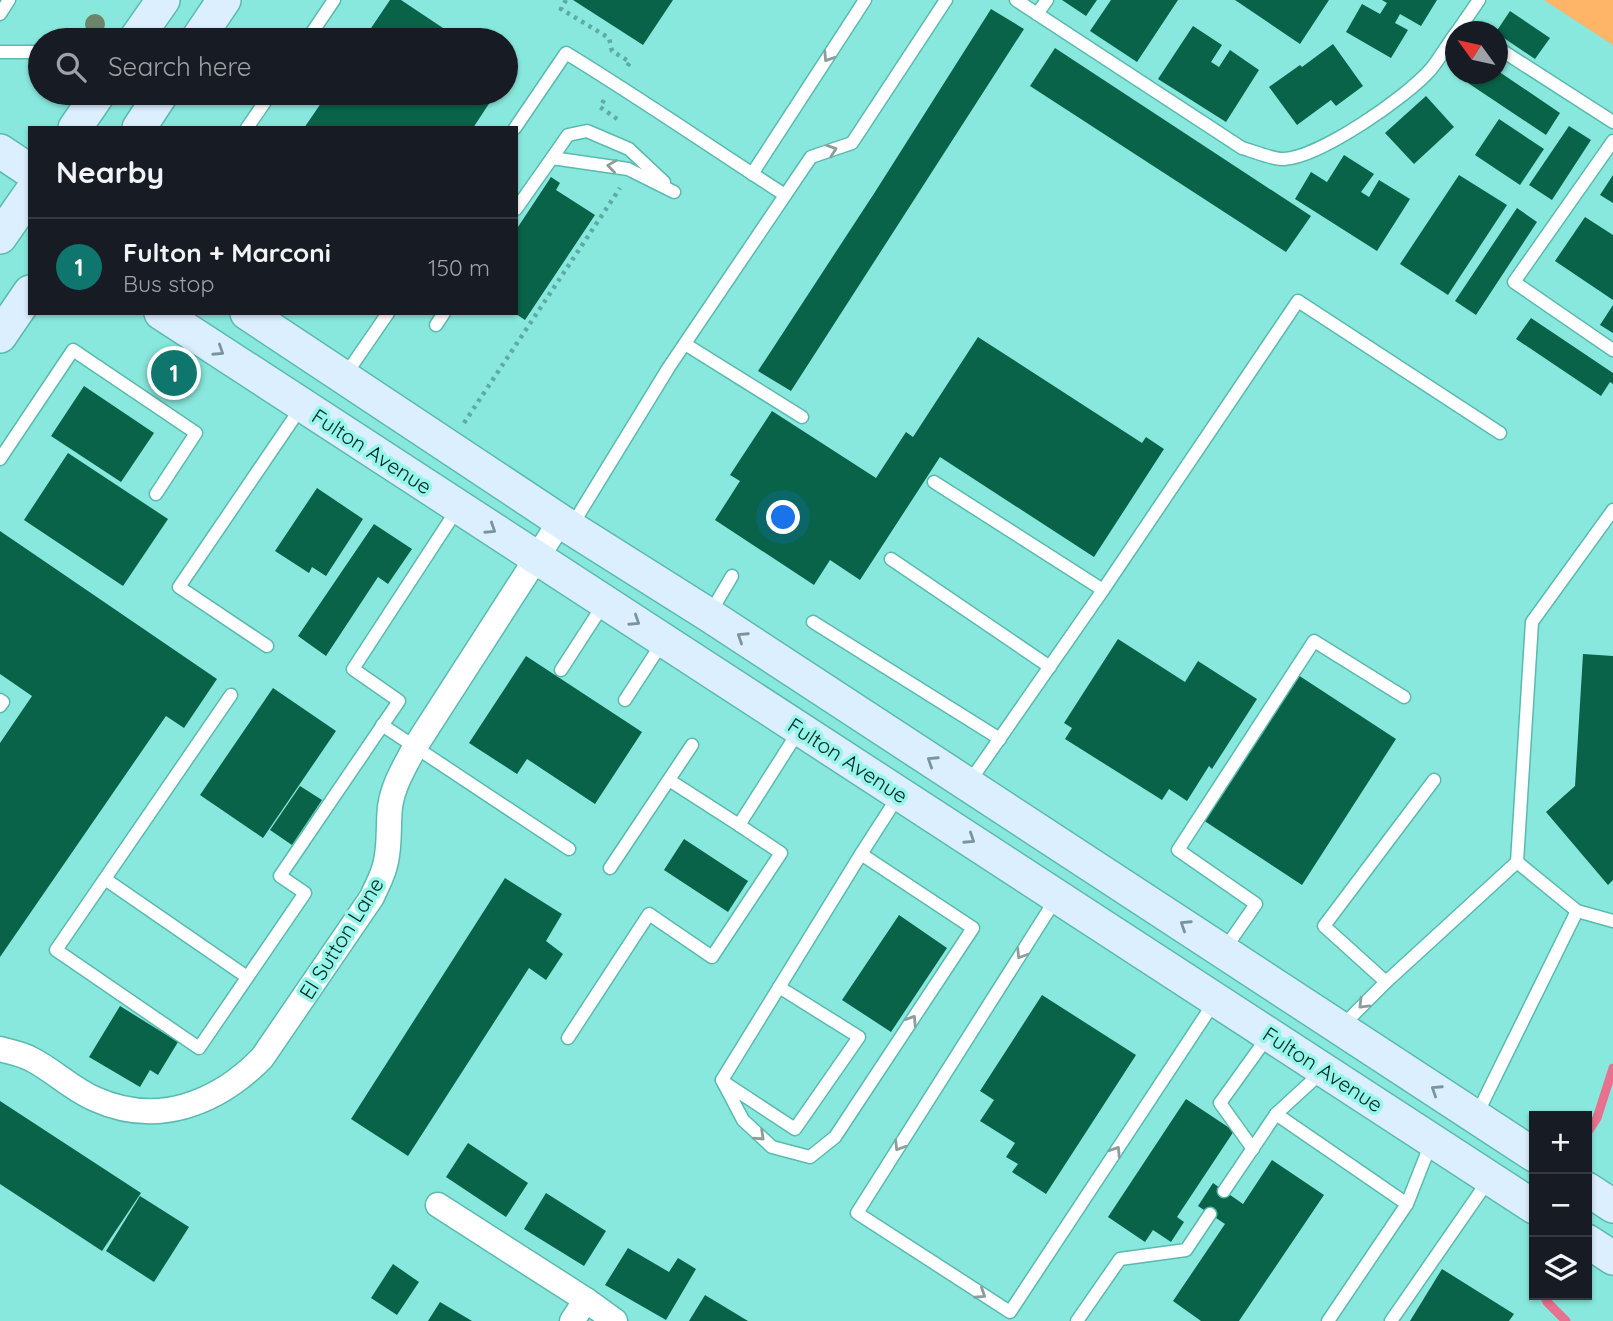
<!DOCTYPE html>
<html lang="en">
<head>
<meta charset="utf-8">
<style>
	body { margin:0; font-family:Quicksand,sans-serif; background:#242831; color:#f1f3f6 }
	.controls { position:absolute; right:21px; bottom:21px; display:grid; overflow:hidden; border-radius:0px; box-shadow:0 2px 5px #0004 }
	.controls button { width:63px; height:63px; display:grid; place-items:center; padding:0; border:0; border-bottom:2px solid #363941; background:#171b24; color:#f1f3f6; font:35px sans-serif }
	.compass { position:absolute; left:1445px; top:21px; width:63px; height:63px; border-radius:50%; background:#171b24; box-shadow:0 2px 5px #0004; rotate:303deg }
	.you { position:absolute; left:784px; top:518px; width:24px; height:24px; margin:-18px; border:5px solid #fff; border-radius:50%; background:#1a73e8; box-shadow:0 0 0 10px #1a73e833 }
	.badge { display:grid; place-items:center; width:46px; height:46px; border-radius:50%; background:#0f766e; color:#fff; font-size:23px; font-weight:700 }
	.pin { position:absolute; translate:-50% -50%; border:4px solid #fff; box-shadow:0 2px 7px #0006 }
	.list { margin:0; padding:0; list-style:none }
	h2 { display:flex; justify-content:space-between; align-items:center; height:91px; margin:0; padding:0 28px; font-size:30px }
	h2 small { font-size:23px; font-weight:400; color:#9ea1a6 }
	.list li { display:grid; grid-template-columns:46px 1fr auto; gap:21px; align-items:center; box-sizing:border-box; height:98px; padding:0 28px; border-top:2px solid #363941 }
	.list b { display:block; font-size:26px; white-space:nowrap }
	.list p { margin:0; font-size:23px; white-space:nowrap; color:#9ea1a6 }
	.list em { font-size:23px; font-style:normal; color:#9ea1a6 }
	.icon { flex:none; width:38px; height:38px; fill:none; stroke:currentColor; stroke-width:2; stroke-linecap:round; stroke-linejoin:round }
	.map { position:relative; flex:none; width:1613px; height:1321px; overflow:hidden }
	.search { position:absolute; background:#171b24; box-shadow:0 2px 5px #0004; left:28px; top:28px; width:490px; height:77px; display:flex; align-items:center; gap:18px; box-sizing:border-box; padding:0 24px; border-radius:38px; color:#9ea1a6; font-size:26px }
	.panel { position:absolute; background:#171b24; box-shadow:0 2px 5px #0004; left:28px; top:126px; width:490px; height:189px; border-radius:0px }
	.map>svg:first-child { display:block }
</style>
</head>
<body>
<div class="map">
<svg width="1613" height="1321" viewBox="0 0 1613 1321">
	<rect width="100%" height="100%" fill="#89e8dd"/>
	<polygon fill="#feb568" points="1544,0 1613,0 1613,45"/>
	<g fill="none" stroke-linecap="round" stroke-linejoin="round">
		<g stroke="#e7718e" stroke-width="9">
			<polyline points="1587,1133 1597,1118 1613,1068"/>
			<polyline points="1544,1295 1547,1302 1566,1321"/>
		</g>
	</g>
	<g fill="#086348">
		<polygon points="390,0 401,0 461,40 363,40"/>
		<polygon points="573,0 673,0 643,45"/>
		<polygon points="1062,0 1097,0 1086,16"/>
		<polygon points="1111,0 1178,0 1137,62 1090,31"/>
		<polygon points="1235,0 1329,0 1300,44"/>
		<polygon points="1382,0 1437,0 1421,26 1400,14 1395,23 1408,30 1391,58 1346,32 1362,4 1380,14 1387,3"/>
		<polygon points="991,9 1024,29 791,391 758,371 875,192"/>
		<polygon points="1510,11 1550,38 1535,59 1498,34 1496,32"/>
		<polygon points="1193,26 1222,45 1211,62 1219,67 1230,50 1259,70 1226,122 1158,79"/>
		<polygon points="1333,44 1363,86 1336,106 1331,100 1297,125 1269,87 1300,65 1302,67"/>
		<polygon points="1055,48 1311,216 1286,252 1030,86"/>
		<polygon points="1498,71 1560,113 1546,135 1468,83 1474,74 1498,74"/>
		<polygon points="328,93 496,93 473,128 304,128"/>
		<polygon points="1426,96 1454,127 1414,164 1385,133"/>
		<polygon points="1499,119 1544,149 1520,185 1475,155"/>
		<polygon points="1569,126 1591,140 1552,200 1529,185"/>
		<polygon points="1344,155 1374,174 1361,192 1369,197 1379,180 1410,199 1377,251 1295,199 1311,172 1327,182"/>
		<polygon points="1459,175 1507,205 1448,295 1400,264"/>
		<polygon points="1613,175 1613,203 1600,195"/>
		<polygon points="551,177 560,183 556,190 595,215 525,320 516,314 516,230"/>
		<polygon points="1517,208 1537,222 1476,315 1455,301"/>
		<polygon points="1585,217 1613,235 1613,300 1555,261"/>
		<polygon points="1613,305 1613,333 1600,325"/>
		<polygon points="1531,318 1613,373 1613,384 1610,382 1601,396 1516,339"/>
		<polygon points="978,337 1142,443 1146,437 1164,449 1094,557 940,457 860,580 830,560 814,585 715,520 740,481 730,475 772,411 876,478 906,432 913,437"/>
		<polygon points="84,386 154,433 121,482 51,436"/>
		<polygon points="68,453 168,519 123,586 24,520"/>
		<polygon points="317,488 363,519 326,576 312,567 309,573 275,551"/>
		<polygon points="374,524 412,549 388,584 378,577 326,656 298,636"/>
		<polygon points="0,531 217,679 184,728 166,716 0,957 0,743 32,696 0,674"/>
		<polygon points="1118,639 1185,682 1198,661 1257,699 1212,769 1209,766 1187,801 1169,789 1162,800 1065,739 1072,728 1064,723"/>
		<polygon points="1583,654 1613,656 1613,880 1608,885 1546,812 1575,786"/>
		<polygon points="526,656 642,732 595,804 527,759 517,774 469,743"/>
		<polygon points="1298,675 1396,739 1302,885 1203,820"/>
		<polygon points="273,688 336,731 263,838 200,795"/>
		<polygon points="300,786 322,800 292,845 270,830"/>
		<polygon points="684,839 748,881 728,912 664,870"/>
		<polygon points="505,878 562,914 546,941 563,954 546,980 529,968 408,1156 351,1119"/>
		<polygon points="899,915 947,948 891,1032 842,1000"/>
		<polygon points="1042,995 1136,1055 1046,1194 1012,1172 1018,1164 1006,1157 1015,1143 980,1121 994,1100 980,1091"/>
		<polygon points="120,1006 178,1042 158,1075 150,1070 140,1087 89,1057"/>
		<polygon points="1186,1099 1234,1131 1177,1217 1184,1222 1171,1242 1153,1230 1145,1242 1108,1217"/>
		<polygon points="0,1101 141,1193 102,1251 0,1184"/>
		<polygon points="468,1143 528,1183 506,1217 446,1177"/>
		<polygon points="1272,1160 1324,1195 1239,1321 1201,1321 1173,1301 1225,1224 1198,1206 1213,1183 1243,1204"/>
		<polygon points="546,1193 606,1231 584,1266 524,1229"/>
		<polygon points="140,1196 189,1227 154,1282 106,1251"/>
		<polygon points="628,1248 669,1272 678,1258 696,1269 666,1320 605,1285"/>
		<polygon points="393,1264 419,1282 397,1315 371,1298"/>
		<polygon points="1442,1269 1514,1314 1509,1321 1410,1321"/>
		<polygon points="705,1295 748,1321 689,1321"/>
		<polygon points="440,1302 472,1321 428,1321"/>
	</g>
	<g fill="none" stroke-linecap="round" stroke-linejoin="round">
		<g stroke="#5abaaf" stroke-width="15">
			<g id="lane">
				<path d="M1016,0L1242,148C1253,151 1274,160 1284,159C1320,157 1407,97 1431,69C1440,58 1447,45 1456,33"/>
				<polyline points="0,14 9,0"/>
				<polyline points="1037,14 1047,0"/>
				<polyline points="1457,32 1479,0"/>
				<polyline points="307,40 334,0"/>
				<polyline points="1498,48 1613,122"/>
				<polyline points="0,52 40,52"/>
				<polyline points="247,128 271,93"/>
				<path d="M515,128L566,53C640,98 712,148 785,195"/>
				<polyline points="1613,141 1514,282 1613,350"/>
				<polyline points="552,158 568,135 587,131 629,149 664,182"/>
				<polyline points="752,174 865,0"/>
				<polyline points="516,209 552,158 628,169 674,192"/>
				<polyline points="436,325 444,313"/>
				<polyline points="685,344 802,417"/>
				<polyline points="344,377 388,313"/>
				<polyline points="0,459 73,350 196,433 156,494"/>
				<polyline points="934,482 1103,590 968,784"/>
				<polyline points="1613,510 1532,622 1517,862 1577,911 1613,921"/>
				<polyline points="571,527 669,367 811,157 852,143 946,0"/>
				<polyline points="891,559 1050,667"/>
				<polyline points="1103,590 1298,301 1500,433"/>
				<polyline points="709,615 732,576"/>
				<polyline points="813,622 1000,739"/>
				<polyline points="267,646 179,587 302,406"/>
				<polyline points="561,670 605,602"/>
				<polyline points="231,695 56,950 199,1048 305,893 280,876 399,701 353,669 458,508"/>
				<polyline points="0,700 3,702 0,706"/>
				<polyline points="625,700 664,640"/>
				<polyline points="382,725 569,849"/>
				<polyline points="669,780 739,825"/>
				<polyline points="610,868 692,745"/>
				<polyline points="105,879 247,977"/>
				<polyline points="1057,897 857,1213 1010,1312 1215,1001"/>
				<polyline points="1224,950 1256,904 1178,850 1314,641 1404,697"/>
				<polyline points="1386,982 1324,926 1434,780"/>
				<polyline points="1341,1027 1386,982 1517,862"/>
				<polyline points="568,1038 649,914 712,957 781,853 739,825 800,729"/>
				<polyline points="722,1080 743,1120 772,1147 810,1157 835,1137 973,928 861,854"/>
				<polyline points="722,1080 861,854 899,795"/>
				<polyline points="725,1083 795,1129 859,1037 779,987"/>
				<polyline points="1276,1114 1407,1204"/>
				<polyline points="1476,1116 1577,911"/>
				<polyline points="1253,1149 1220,1103 1269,1035"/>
				<polyline points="1224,1191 1276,1114 1324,1070"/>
				<polyline points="1077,1321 1120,1259 1186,1250 1210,1214"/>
				<polyline points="1328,1321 1407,1204 1431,1143"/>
				<polyline points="1391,1321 1490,1178"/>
			</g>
		</g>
		<g stroke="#5abaaf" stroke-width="27">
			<g id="street">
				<path d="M0,1049C10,1052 22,1054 31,1059C53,1070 72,1089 95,1099C157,1127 217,1104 262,1058L372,897C377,885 384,874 386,861C390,844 388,825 390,807C393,785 405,766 415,747L561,520"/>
				<polyline points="438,1205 586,1300 615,1321"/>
				<polyline points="572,1321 586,1300"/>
			</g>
		</g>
		<g stroke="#5abaaf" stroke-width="36">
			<g id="secondary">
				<polyline points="135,40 163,0"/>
				<polyline points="197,40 224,0"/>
				<polyline points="75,128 99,93"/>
				<polyline points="139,128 162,93"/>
				<polyline points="0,151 30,171"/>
				<polyline points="0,237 30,194"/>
				<polyline points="161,313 1534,1207"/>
				<polyline points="247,313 571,528 709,615 1534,1155"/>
				<polyline points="0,336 30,292"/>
				<polyline points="1587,1189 1613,1206"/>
				<polyline points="1587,1241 1613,1258"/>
			</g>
		</g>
		<g stroke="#5eaba3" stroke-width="4.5" stroke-dasharray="3.5 5" stroke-linecap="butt">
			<polyline points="566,0 561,9 609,38 612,51 630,62 625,70"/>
			<polyline points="604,100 600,107 620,121"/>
			<polyline points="464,423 620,188"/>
		</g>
		<use href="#lane" stroke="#fff" stroke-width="12"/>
		<use href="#street" stroke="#fff" stroke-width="24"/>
		<use href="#secondary" stroke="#dcefff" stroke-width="33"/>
	</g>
	<circle fill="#6c856a" cx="95" cy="24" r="10"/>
	<defs><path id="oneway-chevron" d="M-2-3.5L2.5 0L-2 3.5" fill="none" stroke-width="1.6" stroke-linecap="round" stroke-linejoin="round" transform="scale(1.75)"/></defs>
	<g stroke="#8c9e9c">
		<use href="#oneway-chevron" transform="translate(828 57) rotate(123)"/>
		<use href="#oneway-chevron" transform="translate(832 150) rotate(-19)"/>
		<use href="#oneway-chevron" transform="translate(612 166) rotate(-172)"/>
		<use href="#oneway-chevron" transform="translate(1021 954) rotate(122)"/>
		<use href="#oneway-chevron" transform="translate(1363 1004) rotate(135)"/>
		<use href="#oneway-chevron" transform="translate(912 1020) rotate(-57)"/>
		<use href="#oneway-chevron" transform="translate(760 1136) rotate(43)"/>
		<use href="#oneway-chevron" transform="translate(899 1146) rotate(122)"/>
		<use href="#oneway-chevron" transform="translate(1116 1151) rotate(-57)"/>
		<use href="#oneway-chevron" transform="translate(981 1294) rotate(33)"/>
	</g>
	<g stroke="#79959c">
		<use href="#oneway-chevron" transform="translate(219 351) rotate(33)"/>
		<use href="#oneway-chevron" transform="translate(491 529) rotate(33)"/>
		<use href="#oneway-chevron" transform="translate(635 621) rotate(33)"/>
		<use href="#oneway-chevron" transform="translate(742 637) rotate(-147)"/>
		<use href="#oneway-chevron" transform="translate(932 761) rotate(-147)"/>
		<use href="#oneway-chevron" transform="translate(970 839) rotate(33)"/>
		<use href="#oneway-chevron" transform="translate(1185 925) rotate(-147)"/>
		<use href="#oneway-chevron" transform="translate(1436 1090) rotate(-147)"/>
	</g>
	<g text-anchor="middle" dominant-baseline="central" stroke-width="7" stroke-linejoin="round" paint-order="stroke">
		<g font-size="21" fill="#002724" stroke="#96f6ea">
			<text transform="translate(372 451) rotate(33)">Fulton Avenue</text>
			<text transform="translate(848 760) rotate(33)">Fulton Avenue</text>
			<text transform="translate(341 938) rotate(-58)">El Sutton Lane</text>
			<text transform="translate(1323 1069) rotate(33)">Fulton Avenue</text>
		</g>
	</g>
</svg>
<div class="controls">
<button>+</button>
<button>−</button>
<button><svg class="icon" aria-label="layers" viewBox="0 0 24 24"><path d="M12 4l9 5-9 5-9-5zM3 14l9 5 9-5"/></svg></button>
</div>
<svg class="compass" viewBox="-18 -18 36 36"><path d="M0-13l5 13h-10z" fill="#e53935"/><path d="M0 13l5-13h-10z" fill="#9ea1a6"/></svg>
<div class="you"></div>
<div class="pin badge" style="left:174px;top:373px">1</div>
<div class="search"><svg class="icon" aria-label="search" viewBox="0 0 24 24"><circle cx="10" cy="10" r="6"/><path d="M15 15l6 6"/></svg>Search here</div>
<section class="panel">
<h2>Nearby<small></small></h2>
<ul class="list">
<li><span class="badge">1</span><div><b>Fulton + Marconi</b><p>Bus stop</p></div><em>150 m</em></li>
</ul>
</section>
</div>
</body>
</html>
